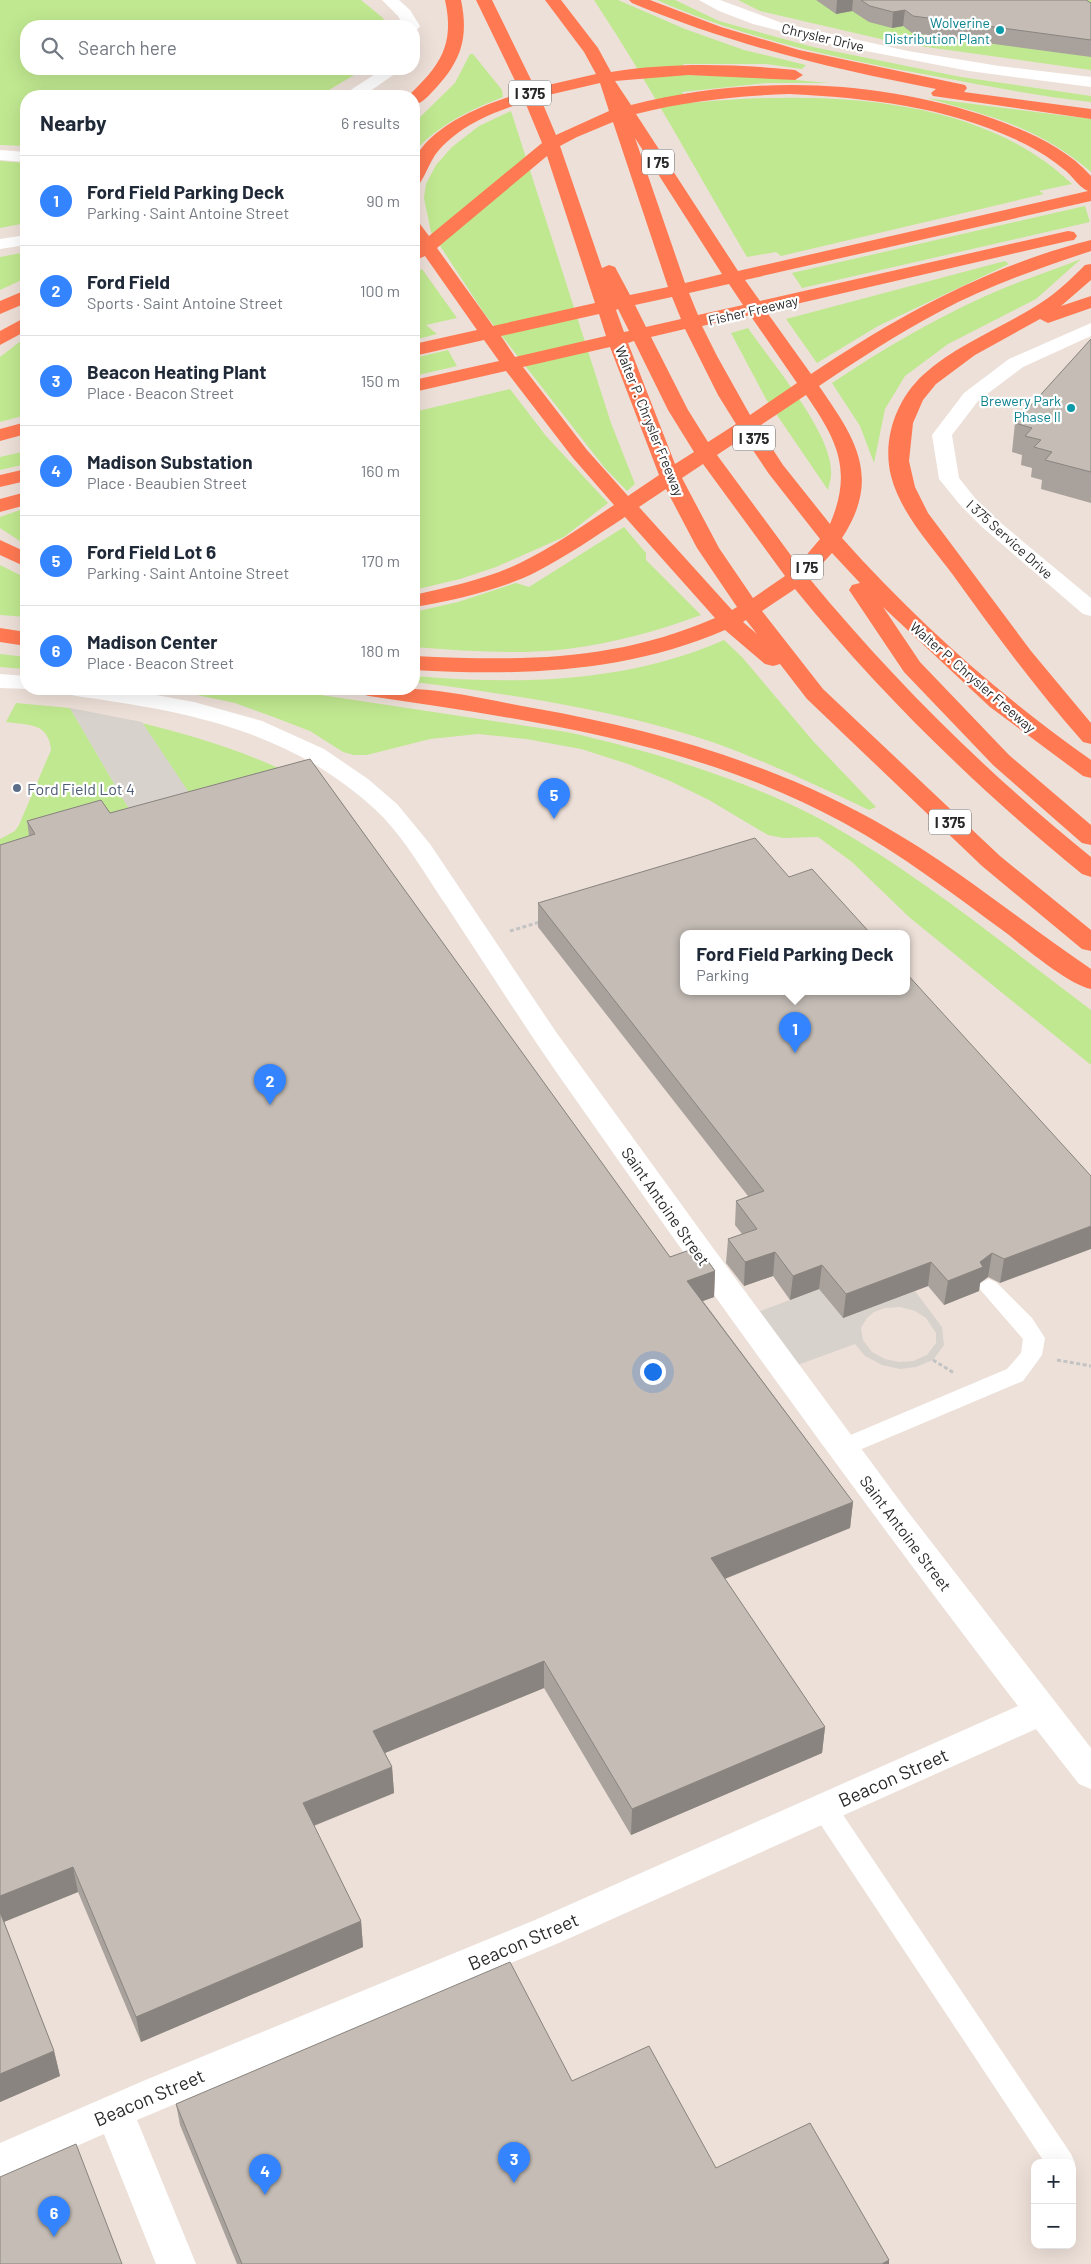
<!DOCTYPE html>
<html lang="en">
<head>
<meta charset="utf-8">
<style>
	body { margin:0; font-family:Barlow,sans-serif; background:#f6f6f7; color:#1f2937 }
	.controls { position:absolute; right:15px; bottom:15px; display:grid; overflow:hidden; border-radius:10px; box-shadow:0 5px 20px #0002 }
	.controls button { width:45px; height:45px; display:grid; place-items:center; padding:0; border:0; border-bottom:1px solid #e0e1e3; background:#fff; color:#1f2937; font:25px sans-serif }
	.you { position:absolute; left:652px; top:1371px; width:18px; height:18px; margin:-12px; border:4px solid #fff; border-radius:50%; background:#1a73e8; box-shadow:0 0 0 8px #1a73e833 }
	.badge { display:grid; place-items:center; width:32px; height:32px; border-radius:50%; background:#3484ff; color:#fff; font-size:16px; font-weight:700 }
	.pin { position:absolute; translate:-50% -41px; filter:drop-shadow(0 1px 2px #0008) }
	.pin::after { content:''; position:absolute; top:26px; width:18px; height:15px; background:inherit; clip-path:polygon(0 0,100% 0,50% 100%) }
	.popup { position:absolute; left:680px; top:930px; width:230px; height:65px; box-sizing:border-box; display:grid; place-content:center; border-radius:10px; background:#fff; filter:drop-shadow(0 1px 4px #0005); font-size:16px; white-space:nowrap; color:#747a83 }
	.popup b { font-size:19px; color:#1f2937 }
	.popup::after { content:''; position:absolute; left:50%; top:100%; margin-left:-10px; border:10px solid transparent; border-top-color:#fff }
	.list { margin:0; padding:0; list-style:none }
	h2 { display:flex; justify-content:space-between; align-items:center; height:65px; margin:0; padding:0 20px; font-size:21px }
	h2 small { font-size:16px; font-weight:400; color:#747a83 }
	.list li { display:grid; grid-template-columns:32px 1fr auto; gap:15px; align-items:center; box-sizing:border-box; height:90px; padding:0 20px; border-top:1px solid #e0e1e3 }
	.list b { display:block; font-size:19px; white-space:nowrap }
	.list p { margin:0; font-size:16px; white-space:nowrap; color:#747a83 }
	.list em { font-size:16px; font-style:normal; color:#747a83 }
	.icon { flex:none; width:28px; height:28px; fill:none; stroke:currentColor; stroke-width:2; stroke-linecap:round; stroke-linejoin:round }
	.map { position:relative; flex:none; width:1091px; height:2264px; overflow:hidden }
	.search { position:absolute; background:#fff; box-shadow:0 5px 20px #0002; left:20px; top:20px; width:400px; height:55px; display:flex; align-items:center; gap:12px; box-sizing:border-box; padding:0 18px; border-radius:20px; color:#747a83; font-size:19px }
	.panel { position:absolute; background:#fff; box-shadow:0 5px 20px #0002; left:20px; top:90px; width:400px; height:605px; border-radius:20px }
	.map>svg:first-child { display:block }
</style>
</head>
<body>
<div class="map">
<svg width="1091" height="2264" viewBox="0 0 1091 2264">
	<rect width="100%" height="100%" fill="#ede0d9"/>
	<g fill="#c0e890">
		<polygon points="0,0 361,0 383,18 386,26 26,26 26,69 364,69 319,96 26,96 26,146 0,145"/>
		<path d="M594,0H618L685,29L744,50L806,65L802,69L766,64H683L687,75L762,77L829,83H766L682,92L690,103C814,91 977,92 1072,184L1039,191L1044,194L781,256L776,252L747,257C696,171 649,83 594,0Z"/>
		<path d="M657,0H675L719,21L813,47L961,77L1091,96V102C1038,96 986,86 934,76C839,59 745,39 657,0Z"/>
		<polygon points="738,0 1091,0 1091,70 898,43 760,11"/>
		<path d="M470,54H473L502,90L503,97C470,110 438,125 414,152V123L455,83Z"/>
		<path d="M926,98L1091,119V172C1040,128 989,115 926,98Z"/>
		<polygon points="511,111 611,423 635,484 627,491 604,467 484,313 431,232 424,198 426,184 436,165 452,147 479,126"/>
		<polygon points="0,161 26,163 26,223 0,228"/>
		<polygon points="1085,206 1090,222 802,288 792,273"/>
		<polygon points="26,252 26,278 0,290 0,257"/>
		<path d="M1081,259L1036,299L948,344L905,376L885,409L874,463L860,426L832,383C880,351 929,322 981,298C1013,283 1048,272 1081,259Z"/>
		<polygon points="1005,261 1009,264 878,326 817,363 786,319"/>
		<polygon points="422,269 457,318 426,325 437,334 414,340 414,275"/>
		<path d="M748,328C771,362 831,431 831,471C832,477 829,484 828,490L766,399L731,333Z"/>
		<polygon points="26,337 26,415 0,422 0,357"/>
		<polygon points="448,350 457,366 414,376 414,358"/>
		<polygon points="510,389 546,436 608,503 564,537 496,567 460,579 414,590 414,412"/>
		<polygon points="26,451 26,464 0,470 0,457"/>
		<polygon points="26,508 26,545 0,528 0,517"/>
		<path d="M624,527L646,553V560L701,615C658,631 614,643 567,649C517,655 464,651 414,647V612L458,602L516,583L529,587Z"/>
		<polygon points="0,565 26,578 26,617 0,615"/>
		<path d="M724,640L742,657L813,741L876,807L869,810C818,786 768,762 715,743C617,710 516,695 414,682V676C519,685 626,683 724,640Z"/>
		<polygon points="0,654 26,657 26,669 0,667"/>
		<path d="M168,689H281L567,732C655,752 752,781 831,825C924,878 1006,946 1091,1010V1065L909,917L852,862L818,837L783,838L768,835L709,800L670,781L628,764L581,749L526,739L478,734L430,739L367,755H354L343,752L310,731L268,715L235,703Z"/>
		<path d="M16,703L70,708L142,831L0,871V839L15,831L19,825L51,750C49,723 29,725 6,722Z"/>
		<path d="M142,723C190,735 237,749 283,770L203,814Z"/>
	</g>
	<g fill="#d8d2cc" fill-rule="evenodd">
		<polygon points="70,708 142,722 203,814 142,831"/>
		<path d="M819,1289L843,1318L915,1291L942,1327L944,1345L933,1360L916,1367L900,1369L882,1365L865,1356L855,1344L784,1370L745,1317ZM900,1307L915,1311L926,1318L936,1333V1343L927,1355L913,1361L899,1362L885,1359L872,1352L863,1340L861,1328L867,1318L874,1312L885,1308Z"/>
	</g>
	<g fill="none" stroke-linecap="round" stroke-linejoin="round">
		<g stroke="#c3c3c3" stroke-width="3" stroke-dasharray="4 2.5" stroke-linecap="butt">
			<polyline points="510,931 540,922"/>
			<polyline points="933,1360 954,1373"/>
			<polyline points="1057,1360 1091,1366"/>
		</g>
		<g fill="#fff" fill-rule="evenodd">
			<polygon points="989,1279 996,1282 1032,1318 1045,1338 1042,1355 1023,1381 850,1454 842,1457 834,1454 831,1448 834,1442 1007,1369 1021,1353 1023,1339 978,1287 982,1282"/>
			<polygon points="824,1797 833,1800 1071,2154 1075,2163 1072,2169 1072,2163 1045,2163 815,1816 811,1808 815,1800"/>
		</g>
		<g fill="#fff" fill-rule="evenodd">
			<polygon points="382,0 399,0 410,10 420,26 418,29 414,30 414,26 404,26 398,16"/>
			<polygon points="699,0 720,0 782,23 908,51 999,66 1091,77 1091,87 969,71 830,44 753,24 719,11"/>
			<polygon points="383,69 402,69 363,96 344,96 346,93"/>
			<polygon points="0,150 26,152 26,162 0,160"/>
			<polygon points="26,235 26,245 0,249 0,239"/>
			<polygon points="1091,323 1091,336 1023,367 978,401 952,435 959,478 975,498 996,519 1091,598 1091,616 1083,614 982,527 961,506 939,479 932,435 964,393 1009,359"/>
			<polygon points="0,674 26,676 26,689 30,689 0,688"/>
			<path d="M65,689L134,691L194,702L262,721L324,749L368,779L397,804L430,844L556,1032L713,1248L905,1508L1091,1748V1789L1079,1784L1036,1729L561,1942L137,2120L196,2264H156L104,2134L0,2180V2143L143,2081L535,1920L1018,1706C859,1499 707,1287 557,1073C519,1018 483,961 446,905C422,870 401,831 368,803C283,729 184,711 76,696L68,694Z"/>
		</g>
		<g fill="#ff7952" fill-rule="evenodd">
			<path d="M445,0H461C469,38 461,61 435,89C429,95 423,103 414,105V96H408C440,66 455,45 445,0Z"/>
			<path d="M476,0H492L535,88L596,74L584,52L545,0H561L598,48L611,72C672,62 734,64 795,70L803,75L795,80L688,75L615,81L631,105C750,75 877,78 994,119C1029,132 1066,148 1091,176V201L745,280L760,301L1068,231L1074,232L1077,236L1074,240L1068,241L766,311L811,374C896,317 990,265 1091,240V251C1040,268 987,286 939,312C897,334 858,360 819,386C855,438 882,477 842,538C917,622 999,695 1091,760V778L1083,776L990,707L883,607L920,662L1009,755L1091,825V845L1082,843L993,765L904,672L849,590L852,585L860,583L832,553L809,578C894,681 987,773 1091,857V877L1082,874C977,788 881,695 795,589L762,611L823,689L1000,856L1091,930V951L1082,949L982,866L807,699L780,664L773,666L765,664L725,630C625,673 521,676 414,670V656C522,661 613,662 715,618L625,517C596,536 567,556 536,572C503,589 451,601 414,607V595C449,587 487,579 520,563C553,547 584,525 614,505L573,458L506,371L414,392V380L499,361L484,340L414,356V344L477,330L425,256L414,261V248L417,245L414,240V223L420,224L429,236L542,143L525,102C493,112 456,127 435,155C429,164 426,174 420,183L414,184C414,177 412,167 414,161C429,125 487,103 521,93ZM600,83L609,111L556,135L540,97ZM789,94C870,98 951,107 1025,144C1039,151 1053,160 1066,171C1073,177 1080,188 1088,191L738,271L636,114C687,101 737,96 789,94ZM613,122L668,287L630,295L615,267L609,265L602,268L560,146L577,137ZM635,138L722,274L685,283ZM547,156L595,303L493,326L437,248ZM729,284L743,305L698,315L689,293ZM672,297L681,319L646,327L635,305ZM618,309L629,331L624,332L616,310ZM599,314L606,336L515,357L501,336ZM750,315L797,383L750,415L717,356L702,326ZM685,329L718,395L736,424L708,442L688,410L651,337ZM634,341L668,410L694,452L675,464L628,343ZM610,347L659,475L628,496L587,450L523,367ZM806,395C837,440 853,470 830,524L783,465L758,427ZM744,437L769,474L820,539L798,565L717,455ZM703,464L785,576L753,598L719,548L682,478ZM666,489L697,548L737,607L732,610L639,507ZM746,620L757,634L743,622Z"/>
			<path d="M629,0H650L721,27L799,50L965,85L967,88L964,92L1091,109V119L933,96L931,93L936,89C832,69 730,44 632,3Z"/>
			<path d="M1091,264V280L1061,306L1091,296V308L1048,323L1040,319L975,355L936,384L923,400L913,423L909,461L915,487L928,513L1031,651L1091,723V744L1083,742C1036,689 994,632 953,575C930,544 901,514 891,476C882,440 896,400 923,375C959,342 1008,326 1048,298C1062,288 1073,277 1085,265Z"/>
			<polygon points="26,290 26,303 0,314 0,301"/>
			<polygon points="26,317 26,331 0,345 0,331"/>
			<polygon points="26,422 26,434 0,441 0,429"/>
			<polygon points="26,469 26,481 0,487 0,475"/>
			<polygon points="26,492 26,505 0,512 0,499"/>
			<polygon points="0,540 26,552 26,567 0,555"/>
			<polygon points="0,628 26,632 26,646 0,642"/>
			<path d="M358,689C376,689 396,687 414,689C454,691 494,701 533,708C658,730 780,765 889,829C960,870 1023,923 1091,969V989C1066,983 1027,949 1005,932C953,894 901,854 844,823C698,743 531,720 369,696L361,694Z"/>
		</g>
	</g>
	<g fill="#a9a29c">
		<polygon points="816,0 1086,0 1091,3 1091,57 912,33 903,26 892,28 869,22 852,11 836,14"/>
		<polygon points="1091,339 1091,503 1041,489 1042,480 1031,477 1032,468 1021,465 1022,455 1012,452 1015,423"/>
		<polygon points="310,759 670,1257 698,1247 715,1271 714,1297 703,1301 853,1502 850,1528 725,1579 825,1727 822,1753 631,1835 544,1688 385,1753 392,1767 394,1793 314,1826 361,1921 363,1947 141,2042 78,1892 4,1922 54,2051 60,2076 0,2102 0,845 29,836 27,821 101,800 110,813"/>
		<polygon points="789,877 1091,1176 1000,1283 988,1277 980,1283 979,1291 944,1305 928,1286 843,1318 819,1289 790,1300 773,1276 744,1286 726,1263 728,1239 742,1234 735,1225 736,1201 748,1196 538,927 538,903"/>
		<polygon points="572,2081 716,2168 889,2264 237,2264 180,2125 176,2104"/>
	</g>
	<g fill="#89847f">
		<polygon points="837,0 853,0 852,11 836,14"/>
		<polygon points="905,10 903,26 892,28 893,12"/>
		<polygon points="1091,1226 1091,1249 1000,1283 1004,1259"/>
		<polygon points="775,1252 773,1276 744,1286 745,1262"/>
		<polygon points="992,1253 988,1277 980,1283 979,1291 944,1305 948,1281 980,1262"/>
		<polygon points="931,1262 928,1286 843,1318 846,1294"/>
		<polygon points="822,1265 819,1289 790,1300 793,1276"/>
		<polygon points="715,1271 714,1297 686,1307 687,1281"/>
		<polygon points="853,1502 850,1528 709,1585 711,1558"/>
		<polygon points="544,1661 544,1688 375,1757 373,1731"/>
		<polygon points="825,1727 822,1753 631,1835 632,1809"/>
		<polygon points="392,1767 394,1793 305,1829 303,1803"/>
		<polygon points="73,1867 78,1892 1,1923 0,1920 0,1896"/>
		<polygon points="361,1921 363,1947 141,2042 136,2017"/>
		<polygon points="54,2051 60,2076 0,2102 0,2074"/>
		<polygon points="889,2260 889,2264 882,2264"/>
	</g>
	<g fill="#c4bcb5" stroke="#89847f">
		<polygon points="861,0 1086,0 1091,3 1091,40 913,16 905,10 893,12 870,6"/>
		<polygon points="1091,339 1091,472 1045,460 1052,452 1034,447 1041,440 1025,436 1032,428 1015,423"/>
		<polygon points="310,759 670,1257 698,1247 715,1271 687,1281 853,1502 711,1558 825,1727 632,1809 544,1661 373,1731 392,1767 303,1803 361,1921 136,2017 73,1867 0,1896 0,845 35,834 27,821 101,800 110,813"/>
		<polygon points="755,838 789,877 812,869 871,934 684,934 684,992 906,992 906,973 1091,1176 1091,1226 1004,1259 992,1253 980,1262 983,1267 948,1281 931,1262 846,1294 822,1265 793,1276 775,1252 745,1262 728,1239 757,1229 736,1201 764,1191 538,903"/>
		<polygon points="0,1912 54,2051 0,2074"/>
		<polygon points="510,1962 572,2081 649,2046 716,2168 810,2123 889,2260 882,2264 242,2264 176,2104"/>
		<polygon points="76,2144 122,2264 0,2264 0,2177"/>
	</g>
	<g fill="#0f9aa8" stroke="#fff" stroke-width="2">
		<circle cx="1000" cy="30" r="5"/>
		<circle cx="1071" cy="408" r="5"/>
	</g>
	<circle fill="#5c6f8a" stroke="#fff" stroke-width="2" cx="17" cy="788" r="5"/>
	<g text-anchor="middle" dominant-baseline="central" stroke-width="4.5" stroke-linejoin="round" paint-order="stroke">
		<g font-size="14" fill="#0d838f" stroke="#fff" text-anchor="end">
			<text x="990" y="22">Wolverine<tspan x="990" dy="16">Distribution Plant</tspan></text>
			<text x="1061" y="400">Brewery Park<tspan x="1061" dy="16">Phase II</tspan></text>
		</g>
		<g font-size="14" fill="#292929" stroke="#fff">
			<text transform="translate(823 37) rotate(13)">Chrysler Drive</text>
			<text transform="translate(753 310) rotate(-13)">Fisher Freeway</text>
			<text transform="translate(650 421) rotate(68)">Walter P. Chrysler Freeway</text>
			<text transform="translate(1010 539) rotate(42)">I 375 Service Drive</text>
			<text transform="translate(973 677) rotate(41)">Walter P. Chrysler Freeway</text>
		</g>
		<g fill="#fff" stroke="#696969" stroke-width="1">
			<rect x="509" y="80.5" width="42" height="25" rx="4"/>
			<rect x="642" y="149.5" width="32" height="25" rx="4"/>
			<rect x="733" y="425.5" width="42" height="25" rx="4"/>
			<rect x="791" y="554.5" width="32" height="25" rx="4"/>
			<rect x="929" y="809.5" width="42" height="25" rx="4"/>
		</g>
		<g font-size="15" font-weight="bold" fill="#292929">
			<text x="530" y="93">I 375</text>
			<text x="658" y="162">I 75</text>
			<text x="754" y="438">I 375</text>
			<text x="807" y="567">I 75</text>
			<text x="950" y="822">I 375</text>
		</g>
		<g font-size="16" fill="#4e5e75" stroke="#fff" text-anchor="start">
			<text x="27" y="788">Ford Field Lot 4</text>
		</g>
		<g font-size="16" fill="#292929" stroke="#fff">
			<text transform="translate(666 1206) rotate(55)">Saint Antoine Street</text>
			<text transform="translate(906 1533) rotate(53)">Saint Antoine Street</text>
		</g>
		<g font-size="19" fill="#292929" stroke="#fff">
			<text transform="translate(893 1777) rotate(-24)">Beacon Street</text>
			<text transform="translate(523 1941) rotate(-23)">Beacon Street</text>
			<text transform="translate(149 2097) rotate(-23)">Beacon Street</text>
		</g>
	</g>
</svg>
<div class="controls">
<button>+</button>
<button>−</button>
</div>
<div class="you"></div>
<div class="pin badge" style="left:795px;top:1053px">1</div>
<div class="popup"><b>Ford Field Parking Deck</b>Parking</div>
<div class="pin badge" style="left:270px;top:1105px">2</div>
<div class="pin badge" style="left:514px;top:2183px">3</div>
<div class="pin badge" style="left:265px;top:2195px">4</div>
<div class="pin badge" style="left:554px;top:819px">5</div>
<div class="pin badge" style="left:54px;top:2237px">6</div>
<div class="search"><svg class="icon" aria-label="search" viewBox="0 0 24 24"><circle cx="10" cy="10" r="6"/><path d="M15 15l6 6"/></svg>Search here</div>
<section class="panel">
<h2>Nearby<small>6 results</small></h2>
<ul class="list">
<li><span class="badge">1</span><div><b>Ford Field Parking Deck</b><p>Parking · Saint Antoine Street</p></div><em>90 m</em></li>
<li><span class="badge">2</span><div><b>Ford Field</b><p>Sports · Saint Antoine Street</p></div><em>100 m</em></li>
<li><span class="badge">3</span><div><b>Beacon Heating Plant</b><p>Place · Beacon Street</p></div><em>150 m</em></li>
<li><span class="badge">4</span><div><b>Madison Substation</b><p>Place · Beaubien Street</p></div><em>160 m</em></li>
<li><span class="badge">5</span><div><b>Ford Field Lot 6</b><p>Parking · Saint Antoine Street</p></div><em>170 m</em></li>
<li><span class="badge">6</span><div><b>Madison Center</b><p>Place · Beacon Street</p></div><em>180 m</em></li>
</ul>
</section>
</div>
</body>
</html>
